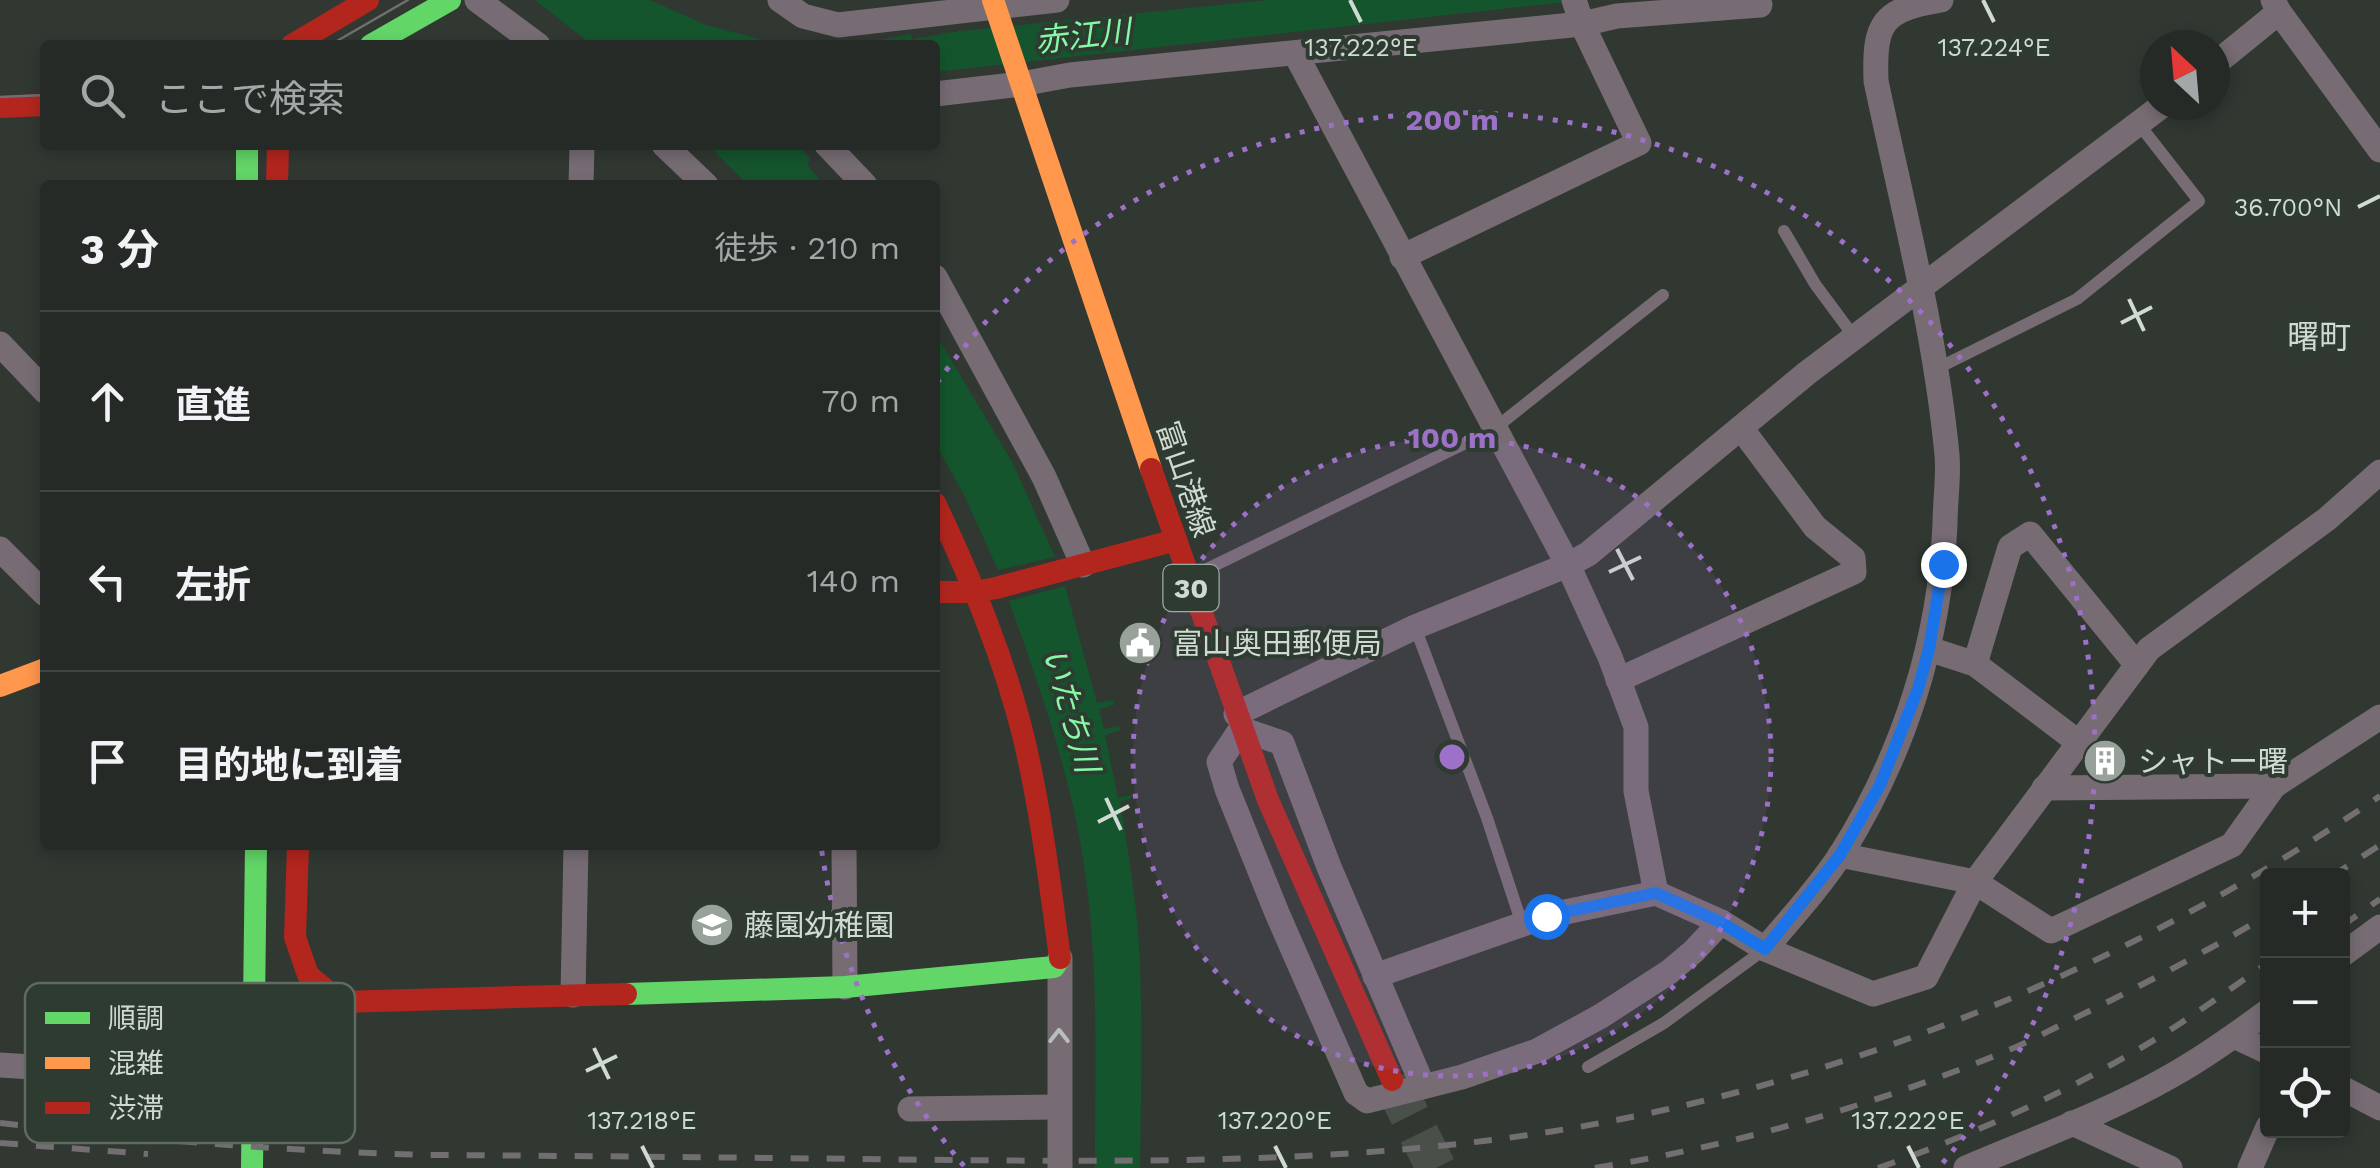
<!DOCTYPE html>
<html lang="ja">
<head>
<meta charset="utf-8">
<style>
	body { margin:0; font-family:"Work Sans","Noto Sans JP",sans-serif; background:#2d322e; color:#f1f3f6 }
	.controls { position:absolute; right:30px; bottom:30px; display:grid; overflow:hidden; border-radius:10px; box-shadow:0 5px 15px #0003 }
	.controls button { width:90px; height:90px; display:grid; place-items:center; padding:0; border:0; border-bottom:2px solid #424643; background:#252a26; color:#f1f3f6; font:50px sans-serif }
	.compass { position:absolute; left:2140px; top:30px; width:90px; height:90px; border-radius:50%; background:#252a26; box-shadow:0 5px 15px #0003; rotate:334deg }
	.stop { position:absolute; width:30px; height:30px; margin:-22px; border:8px solid #1a73e8; border-radius:50%; background:#fff }
	.stop.end { background:#1a73e8; border-color:#fff; box-shadow:0 2px 10px #0008 }
	.list { margin:0; padding:0; list-style:none }
	h2 { display:flex; justify-content:space-between; align-items:center; height:130px; margin:0; padding:0 40px; font-size:42px }
	h2 small { font-size:32px; font-weight:400; color:#a3a7a7 }
	.list li { display:grid; grid-template-columns:65px 1fr auto; gap:30px; align-items:center; box-sizing:border-box; height:180px; padding:0 40px; border-top:2px solid #424643 }
	.list b { display:block; font-size:38px; white-space:nowrap }
	.list em { font-size:32px; font-style:normal; color:#a3a7a7 }
	.icon { flex:none; width:55px; height:55px; fill:none; stroke:currentColor; stroke-width:2; stroke-linecap:round; stroke-linejoin:round }
	.map { position:relative; flex:none; width:2380px; height:1168px; overflow:hidden }
	.search { position:absolute; background:#252a26; box-shadow:0 5px 15px #0003; left:40px; top:40px; width:900px; height:110px; display:flex; align-items:center; gap:25px; box-sizing:border-box; padding:0 35px; border-radius:10px; color:#a3a7a7; font-size:38px }
	.panel { position:absolute; background:#252a26; box-shadow:0 5px 15px #0003; left:40px; top:180px; width:900px; height:670px; border-radius:10px }
	.map>svg:first-child { display:block }
</style>
</head>
<body>
<div class="map">
<svg width="2380" height="1168" viewBox="0 0 2380 1168">
	<rect width="100%" height="100%" fill="#313832"/>
	<g fill="#15552d">
		<polygon points="535,0 650,0 706,25 763,40 798,45 592,45"/>
		<polygon points="1269,0 1582,0 935,72 935,45 852,45 911,34 912,39 960,31"/>
		<polygon points="708,145 798,145 810,159 807,165 824,185 748,185"/>
		<polygon points="935,333 1012,462 1055,557 998,570 964,495 935,443"/>
		<path d="M1065,586L1097,703L1113,700L1114,705L1099,709L1104,729L1119,726L1120,730L1105,735L1118,798L1132,795V798L1120,802C1128,850 1136,898 1139,946C1143,1020 1141,1094 1140,1168H1095C1095,1072 1099,974 1086,879C1074,783 1041,691 1009,601Z"/>
	</g>
	<g fill="none" stroke-linecap="round" stroke-linejoin="round">
		<polyline stroke="#49504a" stroke-width="40" stroke-dasharray="40 20" stroke-linecap="butt" points="1392,1080 1436,1168"/>
		<g stroke="#776c74" stroke-width="12">
			<polyline points="1784,231 1815,284 1855,338"/>
			<polyline points="1936,369 2077,299 2199,201 2138,123"/>
			<polyline points="1195,575 1494,429 1663,295"/>
			<polyline points="1415,627 1487,818 1522,924"/>
			<polyline points="1588,1067 1664,1023 1765,949"/>
		</g>
		<g stroke="#776c74" stroke-width="25">
			<polyline points="477,0 538,45"/>
			<polyline points="780,0 803,16 838,25 1057,0"/>
			<polyline points="2273,0 2279,12 2380,150"/>
			<polyline points="1295,53 1568,565 1610,657 1636,727 1636,791 1656,893"/>
			<polyline points="2215,64 2279,12"/>
			<polyline points="935,94 1021,84 1070,75 1582,24 1617,16 1760,5"/>
			<polyline points="664,145 706,185"/>
			<polyline points="827,145 865,185"/>
			<polyline points="581,185 582,145"/>
			<polyline points="1402,257 1639,143 1582,24 1574,0"/>
			<polyline points="935,277 1044,477 1083,565"/>
			<polyline points="0,344 45,391"/>
			<polyline points="0,549 45,594"/>
			<polyline points="1929,649 1975,664 2078,742"/>
			<polyline points="1975,664 2010,547 2030,534 2137,665"/>
			<polyline points="1618,680 1854,572 1853,558 1815,527 1741,428"/>
			<polyline points="1236,714 1415,627 1568,565 1588,554 1807,373 2163,105"/>
			<polyline points="2044,788 2274,786 2380,717"/>
			<polyline points="844,845 845,987"/>
			<polyline points="1840,855 1975,882 2051,931 2232,845 2274,786"/>
			<path d="M1765,949C1791,918 1819,888 1841,854C1904,754 1940,641 1945,524C1945,501 1949,477 1947,455C1935,329 1902,205 1876,81C1874,22 1882,10 1941,0"/>
			<polyline points="2342,955 2380,927"/>
			<polyline points="1060,958 1060,1168"/>
			<polyline points="1375,976 1546,916 1656,893 1721,922 1765,949 1873,994 1926,977 1975,882 2149,649 2327,519 2380,472"/>
			<polyline points="573,995 576,845"/>
			<polyline points="2234,1036 2268,1052"/>
			<polyline points="0,1065 191,1077"/>
			<polyline points="1423,1086 1329,867 1282,743 1241,729 1219,762 1227,789 1277,913 1356,1093 1367,1101 1462,1077 1537,1051 1601,1016 1669,972 1694,951 1721,922"/>
			<polyline points="2342,1088 2380,1108"/>
			<polyline points="910,1109 1059,1107"/>
			<polyline points="2072,1123 2170,1168"/>
			<path d="M1966,1168C2034,1139 2108,1112 2171,1076C2205,1057 2237,1034 2268,1011"/>
			<polyline points="2250,1168 2268,1127"/>
		</g>
		<g stroke="#63d668" stroke-width="22">
			<polyline points="371,45 450,0"/>
			<polyline points="247,145 247,185"/>
			<polyline points="626,994 845,987 1054,967 1060,958"/>
			<polyline points="252,1168 256,845"/>
		</g>
		<g stroke="#ff974d" stroke-width="22">
			<polyline points="993,0 1151,469"/>
			<polyline points="0,686 45,669"/>
		</g>
		<g stroke="#b3261e" stroke-width="22">
			<polyline points="292,45 368,0"/>
			<polyline points="0,107 45,105"/>
			<polyline points="277,185 278,145"/>
			<polyline points="1151,469 1268,800 1392,1080"/>
			<path d="M935,503C971,579 1004,657 1024,739C1041,811 1050,885 1060,958"/>
			<polyline points="935,592 974,592 996,588 1176,540"/>
			<polyline points="298,845 295,937 308,975 340,1002 626,994"/>
		</g>
		<g stroke="#726e71" stroke-width="2.5">
			<polyline points="330,45 408,0"/>
			<polyline points="0,97 45,95"/>
		</g>
		<g stroke="#726e71" stroke-width="6" stroke-dasharray="18 18" stroke-linecap="butt">
			<polyline points="2332,876 2380,845"/>
			<polyline points="2342,926 2380,899"/>
			<path d="M0,1123C143,1140 285,1151 429,1155C602,1156 775,1158 948,1160C1155,1162 1362,1163 1567,1129C1858,1080 2137,962 2380,796"/>
			<polyline points="0,1143 148,1154"/>
			<path d="M1595,1168C1732,1146 1868,1107 1997,1055C2023,1045 2048,1031 2073,1019C2139,987 2204,953 2268,915"/>
			<path d="M1878,1168C1975,1134 2071,1091 2159,1037C2196,1014 2231,988 2268,963"/>
		</g>
	</g>
	<defs><path id="oneway-chevron" d="M-2-3.5L2.5 0L-2 3.5" fill="none" stroke-width="1.6" stroke-linecap="round" stroke-linejoin="round" transform="scale(2.5)"/></defs>
	<use stroke="#babebb" href="#oneway-chevron" transform="translate(1059 1036) rotate(-90)"/>
	<g fill="none" stroke-linecap="round" stroke-linejoin="round">
		<polyline stroke="#1a73e8" stroke-width="12" points="1546,916 1656,893 1720,922 1765,949 1840,855 1880,785 1918,689 1929,649 1943,564"/>
	</g>
	<path fill="none" stroke="#d1d9d3" stroke-width="4" d="M1350,0L1361,22M1983,0L1994,22M2358,207L2380,196M2129,299L2144,331M2121,323L2152,307M1617,549L1633,580M1609,572L1641,557M1106,798L1121,830M1098,822L1129,806M594,1048L609,1079M586,1071L617,1056M642,1146L653,1168M1275,1146L1286,1168M1908,1146L1919,1168"/>
	<circle cx="1452" cy="757" r="319" fill="#9d71c7" fill-opacity=".12"/>
	<g fill="none" stroke="#9d71c7" stroke-width="5" stroke-dasharray="5 10">
		<circle cx="1452" cy="757" r="319"/>
		<path d="M964 1166A637 637 0 0 1 821 846M937 383A637 637 0 1 1 1940 1166"/>
	</g>
	<defs>
		<g id="civic-disc" transform="scale(2.25)"><circle r="9.5" fill="#99a19b" stroke="#2e3b31"/><path d="M-.6-6.5H3V-4.5H.6V-3L4-1V1h2V6H-6V1h2V-1L-.6-3ZM-1.2 2.5V6h2.4V2.5Z" fill="#fff"/></g>
		<g id="building-disc" transform="scale(2.25)"><circle r="9.5" fill="#99a19b" stroke="#2e3b31"/><path d="M-4-6H4V6H1V3H-1V6H-4ZM-2.5-4.3h1.7v1.8h-1.7ZM.8-4.3h1.7v1.8H.8ZM-2.5-1h1.7V.8h-1.7ZM.8-1h1.7V.8H.8Z" fill="#fff"/></g>
		<g id="school-disc" transform="scale(2.25)"><circle r="9.5" fill="#99a19b" stroke="#2e3b31"/><path d="M0-5L7-2L0 1L-7-2ZM-4 1L0 2.5L4 1V4Q0 6-4 4Z" fill="#fff"/></g>
	</defs>
	<g fill-rule="evenodd">
		<use href="#civic-disc" x="1140" y="643"/>
		<use href="#building-disc" x="2105" y="761"/>
		<use href="#school-disc" x="712" y="925"/>
	</g>
	<g text-anchor="middle" dominant-baseline="central" stroke-width="8" stroke-linejoin="round" paint-order="stroke">
		<rect fill="#2e3b31" stroke="#a0aaa2" stroke-width="2.5" x="1163.5" y="565" width="55" height="46" rx="8"/>
		<g font-size="28" font-weight="bold" fill="#d1d9d3">
			<text x="1191" y="588">30</text>
		</g>
		<g font-size="30" fill="#d1d9d3" stroke="#2e3b31">
			<text transform="translate(1186 479) rotate(71)">富山港線</text>
		</g>
		<g font-size="30" fill="#d1d9d3" stroke="#2e3b31" text-anchor="start">
			<text x="1172" y="643">富山奥田郵便局</text>
			<text x="2138" y="761">シャトー曙</text>
			<text x="744" y="925">藤園幼稚園</text>
		</g>
		<g font-size="32" font-style="italic" fill="#87f8a6" stroke="#2e3b31">
			<text transform="translate(1083 36) rotate(-6)">赤江川</text>
			<text transform="translate(1071 710) rotate(74)">いたち川</text>
		</g>
		<g font-size="32" fill="#d1d9d3" stroke="#2e3b31">
			<text x="2319" y="337">曙町</text>
		</g>
	</g>
	<rect x="25" y="983" width="330" height="160" rx="15" fill="#2e3b31" stroke="#5f6a62" stroke-width="2.5"/>
	<rect x="45" y="1012" width="45" height="12" fill="#63d668"/>
	<rect x="45" y="1057" width="45" height="12" fill="#ff974d"/>
	<rect x="45" y="1102" width="45" height="12" fill="#b3261e"/>
	<g font-size="28" fill="#d1d9d3">
		<text x="108" y="1028">順調</text>
		<text x="108" y="1073">混雑</text>
		<text x="108" y="1118">渋滞</text>
	</g>
	<g font-size="25" text-anchor="middle" fill="#d1d9d3" stroke="#2e3b31" stroke-width="8" stroke-linejoin="round" paint-order="stroke">
		<text x="1361" y="56">137.222°E</text>
		<text x="1994" y="56">137.224°E</text>
		<text x="2288" y="216">36.700°N</text>
		<text x="642" y="1129">137.218°E</text>
		<text x="1275" y="1129">137.220°E</text>
		<text x="1908" y="1129">137.222°E</text>
	</g>
	<circle cx="1452" cy="757" r="15" fill="#9d71c7" stroke="#2e3b31" stroke-width="5"/>
	<g font-size="30" text-anchor="middle" font-weight="bold" fill="#9d71c7" stroke="#2e3b31" stroke-width="8" stroke-linejoin="round" paint-order="stroke">
		<text x="1452" y="130">200 m</text>
		<text x="1452" y="448">100 m</text>
	</g>
</svg>
<div class="controls">
<button>+</button>
<button>−</button>
<button><svg class="icon" aria-label="locate" viewBox="0 0 24 24"><circle cx="12" cy="12" r="6"/><path d="M12 2v4M12 18v4M2 12h4M18 12h4"/></svg></button>
</div>
<svg class="compass" viewBox="-18 -18 36 36"><path d="M0-13l5 13h-10z" fill="#e53935"/><path d="M0 13l5-13h-10z" fill="#a3a7a7"/></svg>
<div class="stop" style="left:1546px;top:916px"></div>
<div class="stop end" style="left:1943px;top:564px"></div>
<div class="search"><svg class="icon" aria-label="search" viewBox="0 0 24 24"><circle cx="10" cy="10" r="6"/><path d="M15 15l6 6"/></svg>ここで検索</div>
<section class="panel">
<h2>3 分<small>徒歩 · 210 m</small></h2>
<ul class="list">
<li><svg class="icon" aria-label="ahead" viewBox="0 0 24 24"><path d="M12 20V5M6 11l6-6 6 6"/></svg><div><b>直進</b></div><em>70 m</em></li>
<li><svg class="icon" aria-label="left" viewBox="0 0 24 24"><path d="M17 20v-9H6M10 6l-5 5 5 5"/></svg><div><b>左折</b></div><em>140 m</em></li>
<li><svg class="icon" aria-label="arrive" viewBox="0 0 24 24"><path d="M6 21V4h12l-3 4 3 4H6"/></svg><div><b>目的地に到着</b></div></li>
</ul>
</section>
</div>
</body>
</html>
